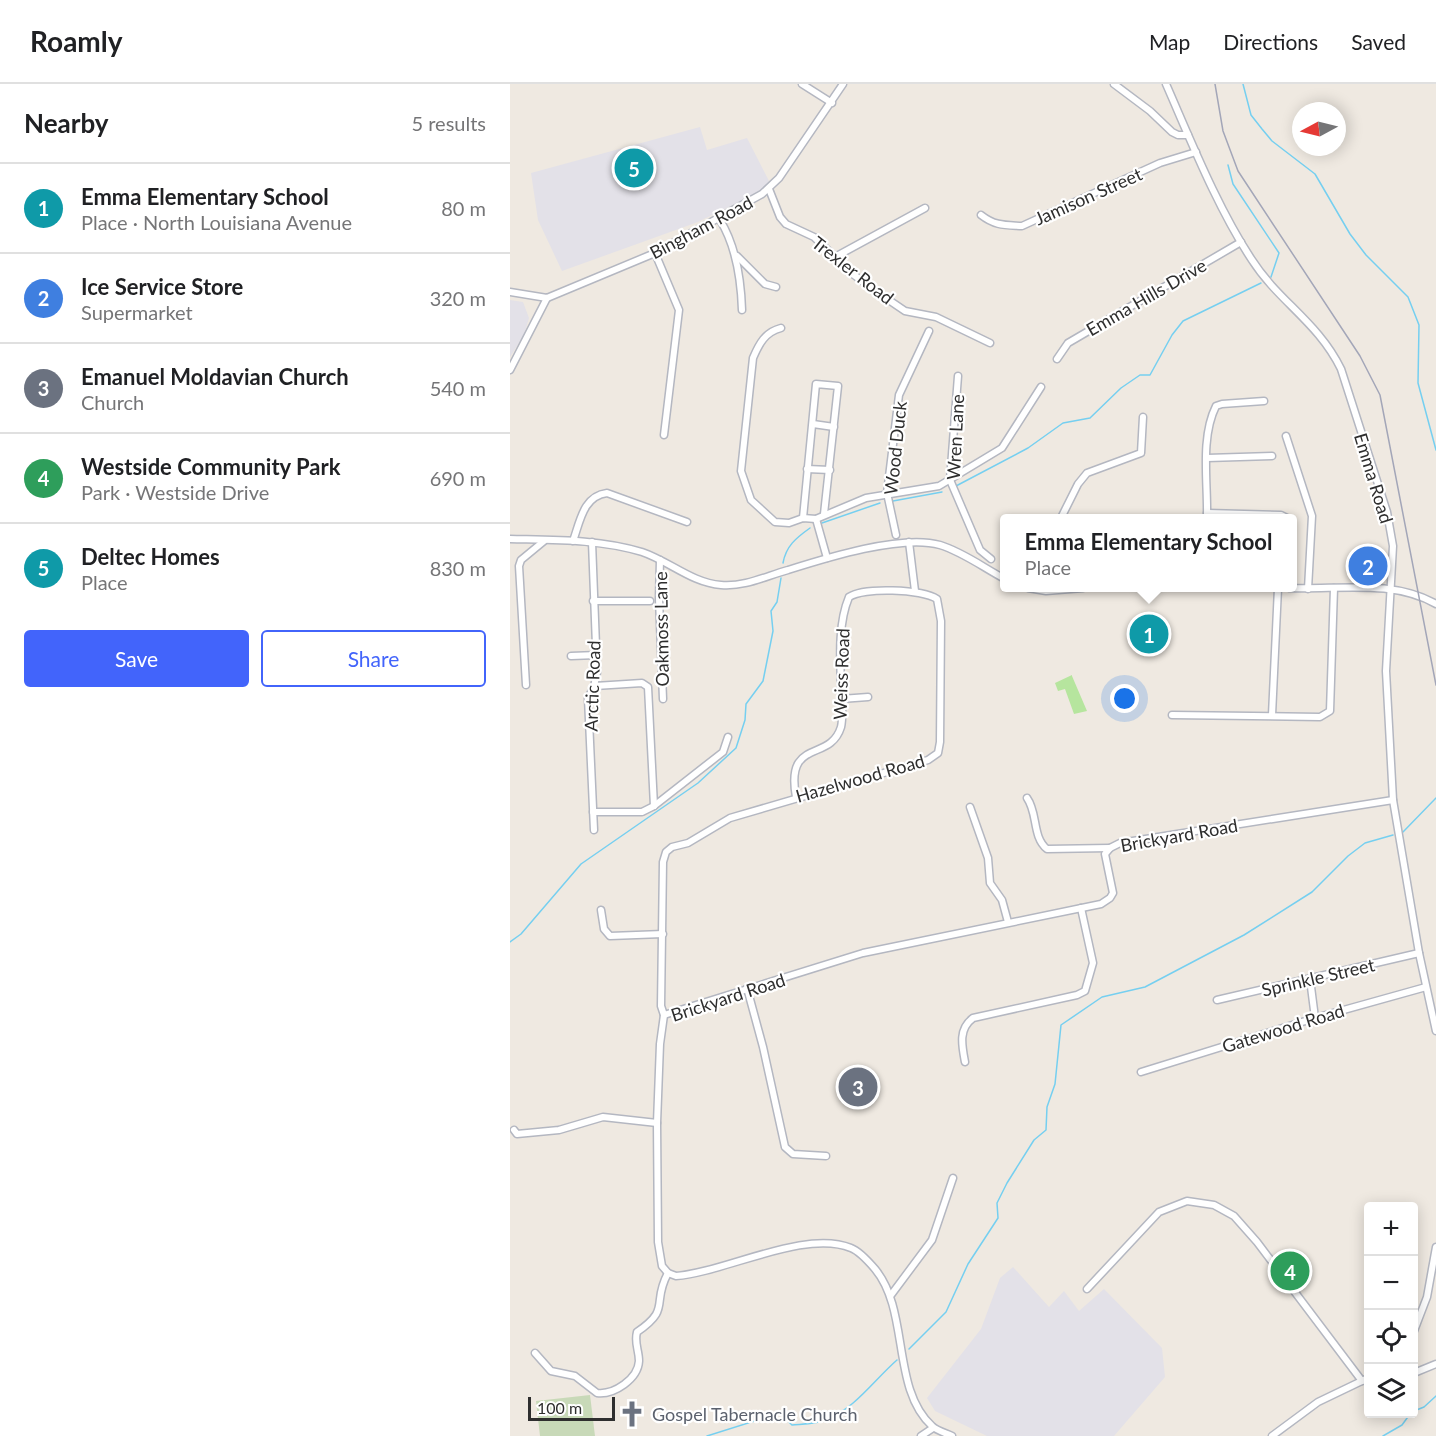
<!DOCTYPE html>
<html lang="en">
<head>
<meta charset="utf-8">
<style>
	body { margin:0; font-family:Lato,sans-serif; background:#f2f2f2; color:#202124 }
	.controls { position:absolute; right:18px; bottom:18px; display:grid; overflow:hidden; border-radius:6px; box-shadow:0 3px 15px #0003 }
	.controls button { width:54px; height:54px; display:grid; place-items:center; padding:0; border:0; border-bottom:2px solid #e0e0e0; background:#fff; color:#202124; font:30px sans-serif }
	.compass { position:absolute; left:782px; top:18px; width:54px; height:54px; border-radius:50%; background:#fff; box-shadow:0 3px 15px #0003; rotate:263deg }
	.scale { position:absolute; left:18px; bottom:15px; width:87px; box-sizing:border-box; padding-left:6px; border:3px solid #2e2e2e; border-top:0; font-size:16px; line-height:21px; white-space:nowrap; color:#2e2e2e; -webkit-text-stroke:4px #fff; paint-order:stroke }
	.you { position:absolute; left:615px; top:615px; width:21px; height:21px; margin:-15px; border:4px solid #fff; border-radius:50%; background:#1a73e8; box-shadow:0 0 0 9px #1a73e833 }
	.badge { display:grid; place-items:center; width:39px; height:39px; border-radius:50%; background:#4264fb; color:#fff; font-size:20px; font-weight:700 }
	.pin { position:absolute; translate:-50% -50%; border:3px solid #fff; box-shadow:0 2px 6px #0006 }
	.popup { position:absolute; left:490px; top:430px; width:297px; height:78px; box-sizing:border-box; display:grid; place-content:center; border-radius:6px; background:#fff; filter:drop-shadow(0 2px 4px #0005); font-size:20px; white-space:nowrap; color:#757577 }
	.popup b { font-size:22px; color:#202124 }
	.popup::after { content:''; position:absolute; left:50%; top:100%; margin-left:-12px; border:12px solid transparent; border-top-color:#fff }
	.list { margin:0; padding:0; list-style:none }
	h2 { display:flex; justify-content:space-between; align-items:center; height:78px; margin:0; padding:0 24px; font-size:26px }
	h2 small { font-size:20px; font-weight:400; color:#757577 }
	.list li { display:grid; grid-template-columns:39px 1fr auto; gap:18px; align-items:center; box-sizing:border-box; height:90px; padding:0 24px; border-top:2px solid #e0e0e0 }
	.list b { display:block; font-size:22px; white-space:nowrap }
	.list p { margin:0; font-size:20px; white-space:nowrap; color:#757577 }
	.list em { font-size:20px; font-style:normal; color:#757577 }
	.actions { display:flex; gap:12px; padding:18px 24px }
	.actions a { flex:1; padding:14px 0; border:2px solid #4264fb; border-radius:6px; text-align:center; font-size:21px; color:#4264fb }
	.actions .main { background:#4264fb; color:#fff }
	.icon { flex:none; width:33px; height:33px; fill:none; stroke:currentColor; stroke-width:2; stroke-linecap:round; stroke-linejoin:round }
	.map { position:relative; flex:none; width:926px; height:1352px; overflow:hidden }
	header { display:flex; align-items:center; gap:36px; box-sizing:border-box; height:84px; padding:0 30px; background:#fff; border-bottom:2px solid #e0e0e0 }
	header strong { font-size:28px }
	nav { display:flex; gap:33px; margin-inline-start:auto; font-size:21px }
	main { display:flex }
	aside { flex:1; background:#fff }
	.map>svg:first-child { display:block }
</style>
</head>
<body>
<header>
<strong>Roamly</strong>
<nav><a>Map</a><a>Directions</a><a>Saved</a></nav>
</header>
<main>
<aside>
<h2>Nearby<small>5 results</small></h2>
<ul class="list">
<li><span class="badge" style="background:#0f9aa8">1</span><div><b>Emma Elementary School</b><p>Place · North Louisiana Avenue</p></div><em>80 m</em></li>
<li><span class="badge" style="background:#3f7fe0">2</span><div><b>Ice Service Store</b><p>Supermarket</p></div><em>320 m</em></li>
<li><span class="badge" style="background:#6b7280">3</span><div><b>Emanuel Moldavian Church</b><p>Church</p></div><em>540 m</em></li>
<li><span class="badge" style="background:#2e9e5b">4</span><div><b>Westside Community Park</b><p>Park · Westside Drive</p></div><em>690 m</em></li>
<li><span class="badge" style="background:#0f9aa8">5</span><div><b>Deltec Homes</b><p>Place</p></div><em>830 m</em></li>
</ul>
<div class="actions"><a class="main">Save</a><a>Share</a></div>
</aside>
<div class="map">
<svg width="926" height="1352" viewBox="0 0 926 1352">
	<rect width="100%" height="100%" fill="#efe9e1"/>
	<g fill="#e3e1e8">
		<polygon points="190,43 197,66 237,54 259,97 253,106 188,138 52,187 28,136 21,89"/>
		<polygon points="0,216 13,218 19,234 14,251 0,273"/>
		<polygon points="503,1183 539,1223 554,1207 569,1227 594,1205 652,1264 655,1293 604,1352 477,1352 425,1327 417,1314 471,1245 490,1194"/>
	</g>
	<polygon fill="#b6e59e" points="562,591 562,592 577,627 564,630 555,605 548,607 545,599"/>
	<polygon fill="#c8d9b8" points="80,1311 85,1352 30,1352 26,1317"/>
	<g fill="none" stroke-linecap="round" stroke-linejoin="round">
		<g stroke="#75cff0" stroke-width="1.5">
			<polyline points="733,0 741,31 752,45 762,57 805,90 840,150 856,171 898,213 909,241 908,299 926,366"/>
			<polyline points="718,81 723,100 769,169 761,193"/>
			<polyline points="446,402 518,364 553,339 580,334 611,304 630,291 640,291 662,251 673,237 751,199"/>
			<polyline points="383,417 432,408"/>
			<polyline points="312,439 370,419"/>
			<path d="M273,479C276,462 286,454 300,444"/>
			<polyline points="893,748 926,714"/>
			<polyline points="0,858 11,850 71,780 188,699 226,664 235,636 236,620 253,597 263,547 261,527 267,518 271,494"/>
			<polyline points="399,1265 436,1228 458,1180 488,1134 487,1119 497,1099 524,1056 536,1046 537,1023 545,1000 551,941 592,913 635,903 734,851 802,808 838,772 855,759 883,751"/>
			<polyline points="904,1327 914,1323 926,1312"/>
			<path d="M197,1352L270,1329L282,1341C292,1340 306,1340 315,1336C345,1325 364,1296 387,1276"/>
			<polyline points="873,1352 892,1341 900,1330"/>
		</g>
		<g stroke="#b4b7c1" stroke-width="9">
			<g id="minor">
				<polyline points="292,0 322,19"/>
				<polyline points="604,0 640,27 662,48 668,51 678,51"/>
				<path d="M656,0C681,57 708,125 742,176C769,218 808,238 831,285L877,428L883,462L876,587L883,716L909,869L926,947"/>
				<polyline points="259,105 270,133 276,140 304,153 344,191 367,208 395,227 426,233 480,259"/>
				<path d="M471,131C485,142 495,141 512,142L650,79L686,68"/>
				<path d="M210,136C226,162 231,195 232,226"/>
				<polyline points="145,169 169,226 154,351"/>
				<polyline points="227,172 255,200 266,203"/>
				<polyline points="325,173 415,124"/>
				<polyline points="0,208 37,214 145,169 252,110 269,94 333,0"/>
				<path d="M271,244C255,248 249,260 243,274L231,387L241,416L265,438L279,439L293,434L306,435L356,414L429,402L492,364L531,303"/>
				<polyline points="547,275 558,259 731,158"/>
				<polyline points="0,286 37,214"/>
				<polyline points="448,292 440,396 470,466 481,475"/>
				<polyline points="303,340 324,343"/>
				<polyline points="776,352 802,432 798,505"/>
				<polyline points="697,374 762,372"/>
				<polyline points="297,385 320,386"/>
				<polyline points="697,429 771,431 777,434"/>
				<polyline points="293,434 306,300 328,302 314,430"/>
				<polyline points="551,434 568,400 577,389 631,369 633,333"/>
				<path d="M697,434C698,399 690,354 706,322L712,320L754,317"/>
				<polyline points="306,435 317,474"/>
				<polyline points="386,451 377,409 389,311 419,247"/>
				<path d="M0,455C44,456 89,455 132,468C159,477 182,499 211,501C235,503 256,492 278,486C316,474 392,450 430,461C453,468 474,484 495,495"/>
				<path d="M63,457C70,438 73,412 97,409L177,438"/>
				<polyline points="82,458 87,588 84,603 78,614 84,746"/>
				<polyline points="399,458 405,507"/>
				<polyline points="150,476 149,515 153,615"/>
				<polyline points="518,504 536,507 573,504"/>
				<path d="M779,504C828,506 882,495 926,520"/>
				<polyline points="83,517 140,517"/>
				<polyline points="61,572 87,571"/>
				<polyline points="16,601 9,482 11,476 34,457"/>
				<polyline points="85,602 132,599 138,603 144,722"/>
				<polyline points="331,615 358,613"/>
				<polyline points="662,631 810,633 820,627 824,504"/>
				<polyline points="762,631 768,504"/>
				<path d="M286,713C275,653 320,679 331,643C334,630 331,613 331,601C330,573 328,539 339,513C353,503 412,505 427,515L431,537L430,658L428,669L418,676L220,734L178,759L162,763L156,768L153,778L151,922L154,931L150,960L147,1039L148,1158L152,1182L158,1189L166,1192C216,1188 295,1145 341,1164C349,1167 359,1178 365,1185C400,1227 381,1305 422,1342C427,1347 436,1349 442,1352"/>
				<path d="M517,714C528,729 522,753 537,765L600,764"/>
				<polyline points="460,723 478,774 480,799 492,816 498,838"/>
				<polyline points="83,728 132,728 144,722 213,668 218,653"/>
				<polyline points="91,826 94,845 100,852 153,850"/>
				<polyline points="800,895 805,934"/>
				<polyline points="237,904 253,963 275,1063 283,1070 316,1072"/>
				<polyline points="707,916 909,869"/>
				<polyline points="154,931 353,869 591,820 600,814 603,809 595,770 600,764 610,759 883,716"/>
				<path d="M455,978C452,962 448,945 463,934L567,911L575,907L583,879L571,824"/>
				<polyline points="631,988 805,934 916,903"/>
				<polyline points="4,1046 7,1050 49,1046 93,1033 147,1039"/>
				<polyline points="577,1205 649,1128 677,1117 704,1121 724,1132 747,1158 852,1297"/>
				<polyline points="381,1211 422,1156 443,1094"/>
				<polyline points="904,1247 917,1213 926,1163"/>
				<path d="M25,1269L41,1287L65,1292L87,1309C104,1311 128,1295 129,1277C129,1266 124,1259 127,1248C162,1224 141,1220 158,1189"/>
				<polyline points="904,1289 926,1280"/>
				<polyline points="411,1352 423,1344"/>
				<polyline points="762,1352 808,1318 858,1294"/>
			</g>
		</g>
		<use href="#minor" stroke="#fff" stroke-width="6"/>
		<polyline stroke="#a3a6b8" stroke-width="1.5" points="705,0 713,47 728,87 850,272 870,311 926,601"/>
	</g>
	<defs>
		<g id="church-bare" transform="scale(2.07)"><path d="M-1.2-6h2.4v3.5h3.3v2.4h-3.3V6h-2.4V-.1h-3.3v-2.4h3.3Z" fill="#6b7280" stroke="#fff" stroke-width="2.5" paint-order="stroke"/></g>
	</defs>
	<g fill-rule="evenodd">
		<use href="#church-bare" x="122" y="1330"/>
	</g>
	<g text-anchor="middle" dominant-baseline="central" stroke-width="4.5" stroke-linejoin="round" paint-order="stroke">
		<g font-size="18" fill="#2e2e2e" stroke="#fff">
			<text transform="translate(578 112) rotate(-24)">Jamison Street</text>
			<text transform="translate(191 143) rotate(-28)">Bingham Road</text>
			<text transform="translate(343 186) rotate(38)">Trexler Road</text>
			<text transform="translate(636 213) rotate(-30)">Emma Hills Drive</text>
			<text transform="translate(445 353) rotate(-87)">Wren Lane</text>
			<text transform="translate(385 364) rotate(-84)">Wood Duck</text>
			<text transform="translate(864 394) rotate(73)">Emma Road</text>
			<text transform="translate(151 545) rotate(-91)">Oakmoss Lane</text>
			<text transform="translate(331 590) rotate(-88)">Weiss Road</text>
			<text transform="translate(82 602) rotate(-88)">Arctic Road</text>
			<text transform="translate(350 694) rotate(-16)">Hazelwood Road</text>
			<text transform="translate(669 751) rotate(-10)">Brickyard Road</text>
			<text transform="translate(808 893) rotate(-13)">Sprinkle Street</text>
			<text transform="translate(218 913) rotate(-18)">Brickyard Road</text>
			<text transform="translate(773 944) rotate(-17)">Gatewood Road</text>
		</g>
		<g font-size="18" fill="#5b616d" stroke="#fff" text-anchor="start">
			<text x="142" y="1330">Gospel Tabernacle Church</text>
		</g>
	</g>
</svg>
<div class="controls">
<button>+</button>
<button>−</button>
<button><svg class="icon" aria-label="locate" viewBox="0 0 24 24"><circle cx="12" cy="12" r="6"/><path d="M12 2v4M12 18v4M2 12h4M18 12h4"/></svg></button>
<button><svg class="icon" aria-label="layers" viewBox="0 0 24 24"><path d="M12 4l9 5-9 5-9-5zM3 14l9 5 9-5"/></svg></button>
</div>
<svg class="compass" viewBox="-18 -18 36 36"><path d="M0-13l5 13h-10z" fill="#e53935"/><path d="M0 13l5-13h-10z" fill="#757577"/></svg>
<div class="scale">100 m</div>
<div class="you"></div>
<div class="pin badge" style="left:639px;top:550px;background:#0f9aa8">1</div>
<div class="popup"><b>Emma Elementary School</b>Place</div>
<div class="pin badge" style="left:858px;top:482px;background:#3f7fe0">2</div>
<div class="pin badge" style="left:348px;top:1003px;background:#6b7280">3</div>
<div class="pin badge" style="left:780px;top:1187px;background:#2e9e5b">4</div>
<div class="pin badge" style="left:124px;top:84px;background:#0f9aa8">5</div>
</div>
</main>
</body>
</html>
